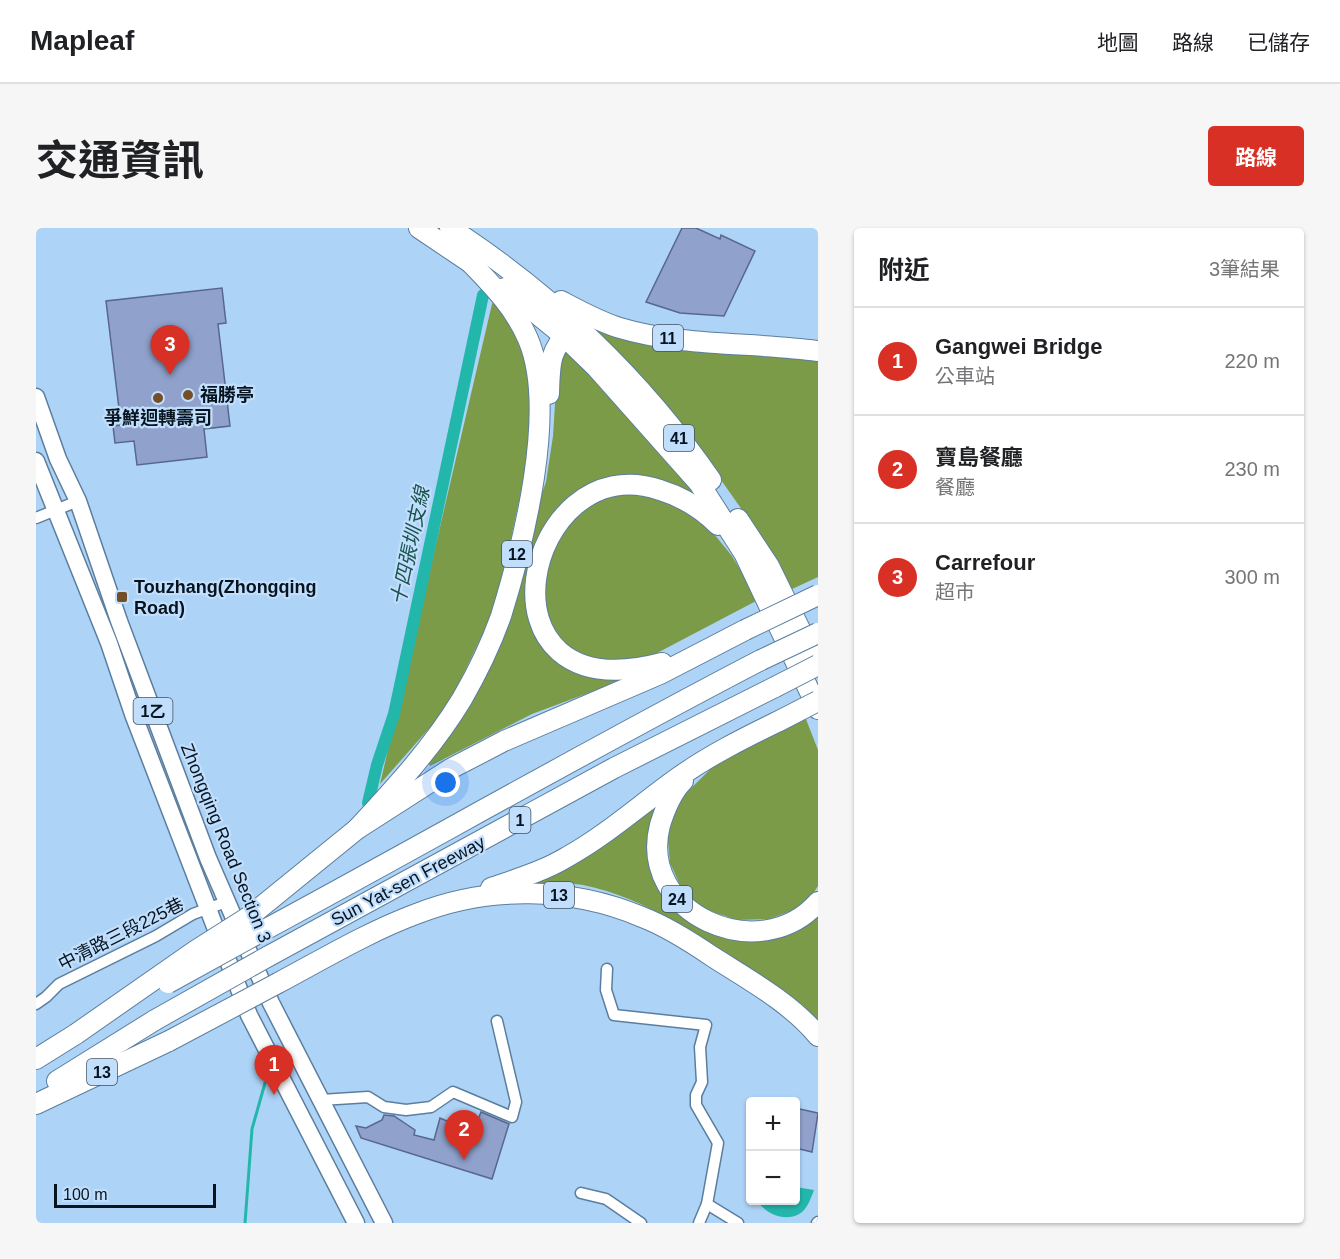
<!DOCTYPE html>
<html lang="zh-TW">
<head>
<meta charset="utf-8">
<style>
	body { margin:0; font-family:Helvetica,"Noto Sans TC",sans-serif; background:#f6f6f6; color:#202124 }
	.controls { position:absolute; right:18px; bottom:18px; display:grid; overflow:hidden; border-radius:6px; box-shadow:0 2px 4px #0004 }
	.controls button { width:54px; height:54px; display:grid; place-items:center; padding:0; border:0; border-bottom:2px solid #e0e0e0; background:#fff; color:#202124; font:30px sans-serif }
	.scale { position:absolute; left:18px; bottom:15px; width:162px; box-sizing:border-box; padding-left:6px; border:3px solid #071420; border-top:0; font-size:16px; line-height:21px; white-space:nowrap; color:#071420; -webkit-text-stroke:4px #c1dffc; paint-order:stroke }
	.you { position:absolute; left:410px; top:555px; width:21px; height:21px; margin:-15px; border:4px solid #fff; border-radius:50%; background:#1a73e8; box-shadow:0 0 0 9px #1a73e833 }
	.badge { display:grid; place-items:center; width:39px; height:39px; border-radius:50%; background:#d93025; color:#fff; font-size:20px; font-weight:700 }
	.pin { position:absolute; translate:-50% -50px; filter:drop-shadow(0 2px 3px #0008) }
	.pin::after { content:''; position:absolute; top:32px; width:21px; height:18px; background:inherit; clip-path:polygon(0 0,100% 0,50% 100%) }
	.list { margin:0; padding:0; list-style:none }
	h2 { display:flex; justify-content:space-between; align-items:center; height:78px; margin:0; padding:0 24px; font-size:26px }
	h2 small { font-size:20px; font-weight:400; color:#757577 }
	.list li { display:grid; grid-template-columns:39px 1fr auto; gap:18px; align-items:center; box-sizing:border-box; height:108px; padding:0 24px; border-top:2px solid #e0e0e0 }
	.list b { display:block; font-size:22px; white-space:nowrap }
	.list p { margin:0; font-size:20px; white-space:nowrap; color:#757577 }
	.list em { font-size:20px; font-style:normal; color:#757577 }
	.map { position:relative; flex:none; width:782px; height:995px; overflow:hidden; border-radius:6px }
	header { display:flex; align-items:center; gap:36px; box-sizing:border-box; height:84px; padding:0 30px; background:#fff; border-bottom:2px solid #e0e0e0 }
	header strong { font-size:28px }
	nav { display:flex; gap:33px; margin-inline-start:auto; font-size:21px }
	.intro { display:flex; align-items:center; justify-content:space-between; box-sizing:border-box; height:144px; padding:0 36px }
	h1 { margin:0; font-size:42px }
	.button { padding:15px 27px; border-radius:6px; background:#d93025; color:#fff; font-size:21px; font-weight:700 }
	main { display:flex; gap:36px; padding:0 36px }
	aside { flex:1; background:#fff; border-radius:6px; box-shadow:0 2px 4px #0004 }
	.map>svg:first-child { display:block }
</style>
</head>
<body>
<header>
<strong>Mapleaf</strong>
<nav><a>地圖</a><a>路線</a><a>已儲存</a></nav>
</header>
<div class="intro"><h1>交通資訊</h1><a class="button">路線</a></div>
<main>
<div class="map">
<svg width="782" height="995" viewBox="0 0 782 995">
	<rect width="100%" height="100%" fill="#add3f7"/>
	<g fill="#7b9b48">
		<polygon points="460,70 489,114 497,207 461,376 411,480 344,556 456,76"/>
		<polygon points="548,92 662,122 782,133 782,349 754,362 704,279 664,222"/>
		<polygon points="530,118 665,272 586,256 515,297 497,394 566,449 585,449 587,452 496,486 394,538 391,533 454,440 477,374 491,307 510,254 517,208 522,129"/>
		<polygon points="579,265 633,269 665,290 696,328 722,372 602,435 572,439 528,425 501,380 517,309 548,277"/>
		<polygon points="768,486 782,522 782,658 769,678 733,691 701,692 665,680 645,659 634,635 631,602 643,572 697,519"/>
		<path d="M613,578L618,582L613,618L619,645L685,706L782,683V795L775,785C708,739 628,673 547,657C532,654 513,657 497,657L495,652Z"/>
	</g>
	<path fill="#23b7ac" d="M760,959L778,962C775,970 771,982 763,986C749,994 729,986 722,973L760,972Z"/>
	<g fill="none" stroke-linecap="round" stroke-linejoin="round">
		<polyline stroke="#23b7ac" stroke-width="3" points="209,995 216,901 229,855"/>
		<polyline stroke="#23b7ac" stroke-width="12" points="332,575 341,537 358,486 447,67"/>
	</g>
	<g fill="#90a1cb" stroke="#57678d" stroke-width="1.5">
		<polygon points="646,0 660,0 684,11 685,7 719,23 688,88 644,85 610,74"/>
		<polygon points="186,60 190,95 182,96 194,198 168,201 171,229 101,237 98,213 79,215 77,198 85,197 70,73"/>
		<polygon points="759,880 782,885 776,924 759,920"/>
		<polygon points="445,884 473,896 456,951 325,910 320,898 330,900 346,892 348,887 358,888 379,902 378,907 398,912 404,890 437,904"/>
	</g>
	<g fill="none" stroke-linecap="round" stroke-linejoin="round">
		<g stroke="#5b7e9e" stroke-width="13">
			<g id="minor">
				<polyline points="0,290 42,273"/>
				<polyline points="571,741 570,762 578,787 670,797 664,819 666,854 660,867 660,877 682,915 671,976 663,995"/>
				<polyline points="0,776 10,769 23,756 120,708 157,686 190,674"/>
				<polyline points="285,872 332,869 348,879 370,882 395,879 417,864 476,889 480,874 461,793"/>
				<polyline points="545,965 570,971 605,995"/>
				<polyline points="671,976 702,995"/>
				<polyline points="781,995 782,994"/>
			</g>
		</g>
		<g stroke="#5b7e9e" stroke-width="19">
			<g id="primary">
				<polyline points="0,169 22,231 42,273 83,393 172,630 235,775 348,995"/>
				<polyline points="0,233 73,415 97,486 213,787 320,995"/>
			</g>
		</g>
		<g stroke="#5b7e9e" stroke-width="22">
			<g id="motorway">
				<polyline points="383,0 438,37"/>
				<path d="M414,0C516,66 606,152 675,252"/>
				<polyline points="469,60 528,108 560,139 663,255 708,325 782,481"/>
				<path d="M525,73C544,83 564,94 584,100C648,119 717,114 782,123"/>
				<path d="M513,166C514,134 513,124 535,100"/>
				<polyline points="702,291 733,338 782,438"/>
				<path d="M626,435C429,487 488,216 624,262C647,269 665,280 682,297"/>
				<path d="M647,553C635,565 629,581 624,597C601,686 724,740 782,674"/>
				<path d="M321,601C359,560 397,519 426,471C441,445 455,416 465,388C487,317 522,181 492,111C478,78 454,55 429,29"/>
				<path d="M455,660C481,651 508,643 531,629C572,606 605,576 643,549C674,527 708,510 743,493"/>
				<polyline points="214,688 321,601 416,540 468,513 624,446 709,402"/>
				<path d="M221,706C390,615 555,520 725,432"/>
				<polyline points="231,729 578,540 739,459"/>
				<path d="M242,755C287,731 332,704 380,686C453,657 535,659 606,689C632,699 655,714 677,729C713,752 755,775 782,808"/>
				<polyline points="0,831 40,806"/>
				<polyline points="21,853 119,792"/>
				<polyline points="0,876 133,813"/>
			</g>
		</g>
		<use href="#minor" stroke="#fff" stroke-width="10"/>
		<use href="#primary" stroke="#fff" stroke-width="16"/>
		<use href="#motorway" stroke="#fff" stroke-width="20"/>
		<g stroke="#5b7e9e" stroke-width="22" stroke-linecap="butt">
			<g id="motorway-bridge">
				<polyline points="709,402 782,367"/>
				<polyline points="725,432 782,405"/>
				<polyline points="739,459 782,437"/>
				<polyline points="743,493 782,473"/>
				<polyline points="132,755 221,706"/>
				<polyline points="119,792 231,729"/>
				<polyline points="40,806 159,723 214,688"/>
				<polyline points="133,813 242,755"/>
			</g>
		</g>
		<use href="#motorway-bridge" stroke="#fff" stroke-width="20"/>
	</g>
	<g fill="#724f28" stroke="#c1dffc" stroke-width="2">
		<circle cx="152" cy="167" r="6"/>
		<circle cx="122" cy="170" r="6"/>
		<rect x="80" y="363" width="12" height="12" rx="3"/>
	</g>
	<g text-anchor="middle" dominant-baseline="central" stroke-width="4.5" stroke-linejoin="round" paint-order="stroke">
		<g fill="#c1dffc" stroke="#3f5162" stroke-width="1.5">
			<rect x="617" y="97" width="30" height="26" rx="4.5"/>
			<rect x="628" y="197" width="30" height="26" rx="4.5"/>
			<rect x="466" y="313" width="30" height="26" rx="4.5"/>
			<rect x="97.5" y="470" width="39" height="26" rx="4.5"/>
			<rect x="473.5" y="579" width="21" height="26" rx="4.5"/>
			<rect x="508" y="654" width="30" height="26" rx="4.5"/>
			<rect x="626" y="658" width="30" height="26" rx="4.5"/>
			<rect x="51" y="831" width="30" height="26" rx="4.5"/>
		</g>
		<g font-size="16" font-weight="bold" fill="#071420">
			<text x="632" y="110">11</text>
			<text x="643" y="210">41</text>
			<text x="481" y="326">12</text>
			<text x="117" y="483">1乙</text>
			<text x="484" y="592">1</text>
			<text x="523" y="667">13</text>
			<text x="641" y="671">24</text>
			<text x="66" y="844">13</text>
		</g>
		<g font-size="18" font-weight="bold" fill="#071420" stroke="#c1dffc" text-anchor="start">
			<text x="164" y="167">福勝亭</text>
			<text x="122" y="190" text-anchor="middle">爭鮮迴轉壽司</text>
			<text x="98" y="359">Touzhang(Zhongqing<tspan x="98" dy="21">Road)</tspan></text>
		</g>
		<g font-size="18" fill="#071420" stroke="#c1dffc">
			<text transform="translate(190 615) rotate(68)">Zhongqing Road Section 3</text>
			<text transform="translate(372 653) rotate(-28)">Sun Yat-sen Freeway</text>
			<text transform="translate(85 706) rotate(-27)">中清路三段225巷</text>
		</g>
		<g font-size="20" font-style="italic" fill="#1b534e" stroke="#c1dffc">
			<text transform="translate(374 318) rotate(-78)">十四張圳支線</text>
		</g>
	</g>
</svg>
<div class="controls">
<button>+</button>
<button>−</button>
</div>
<div class="scale">100 m</div>
<div class="you"></div>
<div class="pin badge" style="left:238px;top:867px">1</div>
<div class="pin badge" style="left:428px;top:932px">2</div>
<div class="pin badge" style="left:134px;top:147px">3</div>
</div>
<aside>
<h2>附近<small>3筆結果</small></h2>
<ul class="list">
<li><span class="badge">1</span><div><b>Gangwei Bridge</b><p>公車站</p></div><em>220 m</em></li>
<li><span class="badge">2</span><div><b>寶島餐廳</b><p>餐廳</p></div><em>230 m</em></li>
<li><span class="badge">3</span><div><b>Carrefour</b><p>超市</p></div><em>300 m</em></li>
</ul>
</aside>
</main>
</body>
</html>
